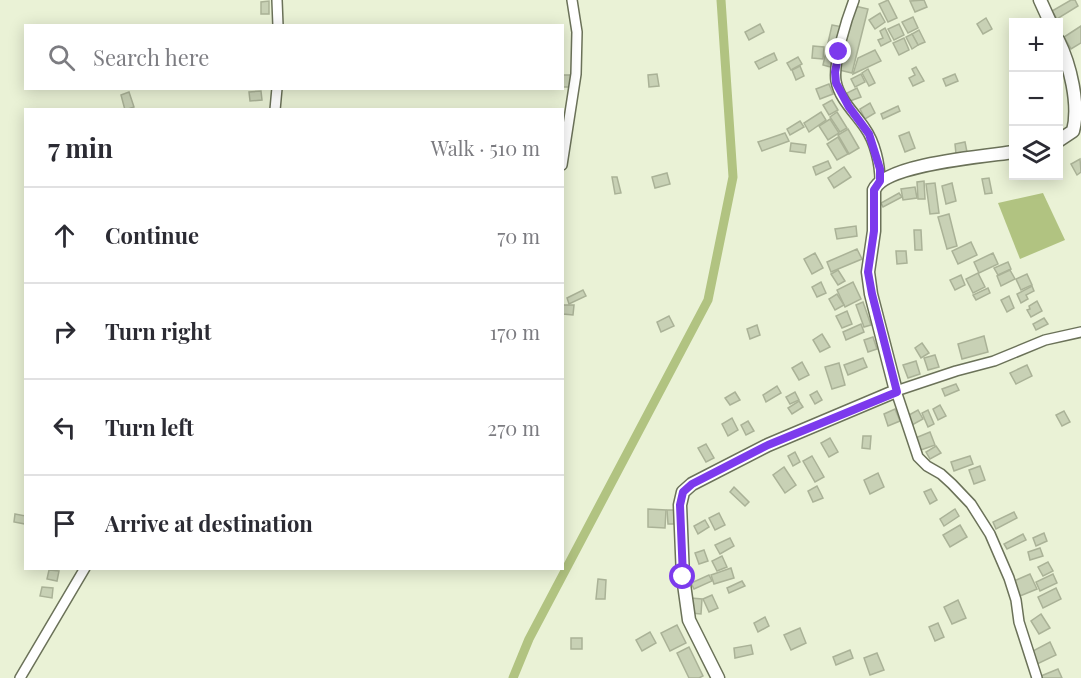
<!DOCTYPE html>
<html lang="en">
<head>
<meta charset="utf-8">
<style>
	body { margin:0; font-family:"Playfair Display",serif; background:#f7f7f7; color:#2b2b33 }
	.controls { position:absolute; right:18px; top:18px; display:grid; overflow:hidden; border-radius:0px; box-shadow:0 3px 15px #0003 }
	.controls button { width:54px; height:54px; display:grid; place-items:center; padding:0; border:0; border-bottom:2px solid #e1e1e2; background:#fff; color:#2b2b33; font:30px sans-serif }
	.stop { position:absolute; width:18px; height:18px; margin:-14px; border:4px solid #7c3aed; border-radius:50%; background:#fff }
	.stop.end { background:#7c3aed; border-color:#fff; box-shadow:0 2px 6px #0008 }
	.list { margin:0; padding:0; list-style:none }
	h2 { display:flex; justify-content:space-between; align-items:center; height:78px; margin:0; padding:0 24px; font-size:26px }
	h2 small { font-size:20px; font-weight:400; color:#7c7c81 }
	.list li { display:grid; grid-template-columns:39px 1fr auto; gap:18px; align-items:center; box-sizing:border-box; height:96px; padding:0 24px; border-top:2px solid #e1e1e2 }
	.list b { display:block; font-size:22px; white-space:nowrap }
	.list em { font-size:20px; font-style:normal; color:#7c7c81 }
	.icon { flex:none; width:33px; height:33px; fill:none; stroke:currentColor; stroke-width:2; stroke-linecap:round; stroke-linejoin:round }
	.map { position:relative; flex:none; width:1081px; height:678px; overflow:hidden }
	.search { position:absolute; background:#fff; box-shadow:0 3px 15px #0003; left:24px; top:24px; width:540px; height:66px; display:flex; align-items:center; gap:15px; box-sizing:border-box; padding:0 21px; border-radius:0px; color:#7c7c81; font-size:22px }
	.panel { position:absolute; background:#fff; box-shadow:0 3px 15px #0003; left:24px; top:108px; width:540px; height:462px; border-radius:0px }
	.map>svg:first-child { display:block }
</style>
</head>
<body>
<div class="map">
<svg width="1081" height="678" viewBox="0 0 1081 678">
	<rect width="100%" height="100%" fill="#eaf2d6"/>
	<polygon fill="#b1c381" points="1043,193 1065,240 1020,259 998,203"/>
	<g fill="none" stroke-linecap="round" stroke-linejoin="round">
		<polyline stroke="#b1c381" stroke-width="9" points="513,678 529,639 708,300 733,177 721,0"/>
	</g>
	<g fill="#c8d1b5" stroke="#aab297" stroke-width="1.5">
		<polygon points="888,0 897,18 888,22 879,4"/>
		<polygon points="924,0 927,7 915,12 910,1"/>
		<polygon points="1071,0 1075,0 1078,6 1057,19 1052,11"/>
		<polygon points="269,1 269,14 261,14 261,2"/>
		<polygon points="855,6 868,9 852,73 839,70"/>
		<polygon points="880,13 885,22 875,29 869,20"/>
		<polygon points="913,17 918,28 908,33 902,22"/>
		<polygon points="986,18 992,29 983,34 977,24"/>
		<polygon points="760,24 764,32 749,40 745,32"/>
		<polygon points="899,24 904,35 894,40 888,29"/>
		<polygon points="832,25 843,27 834,68 823,65"/>
		<polygon points="1081,26 1081,43 1071,49 1064,37"/>
		<polygon points="885,28 891,41 881,46 878,40 883,38 880,31"/>
		<polygon points="919,30 925,42 918,45 912,34"/>
		<polygon points="912,34 918,45 912,49 906,37"/>
		<polygon points="904,38 909,50 899,55 893,43"/>
		<polygon points="813,46 824,47 823,59 812,58"/>
		<polygon points="875,50 881,61 853,74 858,58"/>
		<polygon points="774,53 777,60 759,69 755,62"/>
		<polygon points="798,57 802,64 791,70 787,63"/>
		<polygon points="800,66 804,76 796,80 792,70"/>
		<polygon points="916,67 924,81 913,86 909,78 915,75 912,69"/>
		<polygon points="868,69 875,83 869,86 862,73"/>
		<polygon points="657,74 659,86 649,87 648,75"/>
		<polygon points="861,74 865,82 855,87 851,79"/>
		<polygon points="955,74 958,81 946,86 943,79"/>
		<rect x="562" y="75" width="10" height="12"/>
		<polygon points="829,84 833,94 820,99 816,89"/>
		<polygon points="857,88 861,97 850,101 847,93"/>
		<polygon points="261,91 262,100 250,101 249,92"/>
		<polygon points="129,92 134,107 125,110 121,95"/>
		<polygon points="832,100 838,110 829,115 823,105"/>
		<polygon points="870,103 875,113 865,119 860,109"/>
		<polygon points="898,106 900,111 883,119 881,114"/>
		<polygon points="821,112 826,120 809,132 804,123"/>
		<polygon points="837,112 847,128 840,132 830,117"/>
		<polygon points="830,119 839,133 828,140 819,126"/>
		<polygon points="800,121 804,127 790,135 787,129"/>
		<polygon points="848,129 859,148 849,154 838,135"/>
		<polygon points="909,132 915,148 905,152 899,136"/>
		<polygon points="785,133 789,141 762,151 758,142"/>
		<polygon points="838,137 848,154 837,160 827,144"/>
		<polygon points="965,142 967,152 956,154 955,144"/>
		<polygon points="791,143 806,145 805,153 790,151"/>
		<polygon points="1080,159 1081,172 1077,175 1071,164"/>
		<polygon points="828,161 831,168 816,175 813,167"/>
		<polygon points="844,167 851,177 834,188 828,178"/>
		<polygon points="667,173 670,184 655,188 652,177"/>
		<polygon points="612,177 617,177 621,193 615,194"/>
		<polygon points="989,178 992,193 985,194 982,179"/>
		<polygon points="924,181 925,199 918,199 917,182"/>
		<polygon points="935,183 939,213 930,214 926,184"/>
		<polygon points="952,183 956,201 946,204 942,186"/>
		<polygon points="915,187 917,198 903,200 901,189"/>
		<polygon points="899,193 902,197 883,207 881,203"/>
		<polygon points="949,214 957,246 947,249 938,217"/>
		<polygon points="856,226 857,236 837,239 835,229"/>
		<polygon points="914,230 921,230 922,250 915,250"/>
		<polygon points="971,242 977,255 958,264 952,251"/>
		<polygon points="857,249 862,259 831,272 827,262"/>
		<polygon points="896,251 906,251 907,263 897,264"/>
		<polygon points="815,253 823,268 812,274 804,259"/>
		<polygon points="993,253 998,264 979,273 974,262"/>
		<polygon points="1008,262 1011,269 998,275 994,268"/>
		<polygon points="838,270 845,281 838,285 831,274"/>
		<polygon points="1010,270 1015,279 1001,286 997,276"/>
		<polygon points="978,273 985,287 973,293 966,279"/>
		<polygon points="1027,274 1032,285 1021,290 1016,279"/>
		<polygon points="961,275 965,285 955,290 950,280"/>
		<polygon points="821,282 826,293 817,297 812,287"/>
		<polygon points="853,282 861,299 845,307 837,290"/>
		<polygon points="1032,286 1034,291 1026,295 1028,299 1021,303 1017,294"/>
		<polygon points="988,288 990,293 976,300 973,295"/>
		<polygon points="583,290 586,296 569,304 567,298"/>
		<polygon points="837,294 844,305 835,310 829,299"/>
		<polygon points="1009,296 1014,308 1007,312 1001,300"/>
		<polygon points="1037,301 1042,311 1031,317 1027,310 1030,309 1029,306"/>
		<polygon points="863,302 871,325 864,327 856,305"/>
		<polygon points="563,305 574,305 573,315 563,314"/>
		<polygon points="847,311 852,324 842,328 836,316"/>
		<polygon points="669,316 674,326 661,332 657,322"/>
		<polygon points="1044,318 1048,324 1036,330 1033,324"/>
		<polygon points="861,324 864,332 846,340 843,332"/>
		<polygon points="757,325 760,335 750,339 747,329"/>
		<polygon points="822,334 830,347 820,352 813,340"/>
		<polygon points="984,336 988,352 962,359 958,344"/>
		<polygon points="873,337 877,349 868,352 864,340"/>
		<polygon points="922,343 929,353 921,358 915,348"/>
		<polygon points="935,355 939,367 928,370 924,358"/>
		<polygon points="863,358 867,367 848,375 844,365"/>
		<polygon points="916,361 920,374 908,378 903,365"/>
		<polygon points="802,362 809,375 799,380 792,368"/>
		<polygon points="839,363 845,385 832,389 825,367"/>
		<polygon points="1027,365 1032,376 1016,384 1010,373"/>
		<polygon points="956,384 959,390 945,396 942,389"/>
		<polygon points="777,386 781,393 766,402 763,395"/>
		<polygon points="817,391 822,400 815,404 810,395"/>
		<polygon points="735,392 740,400 730,405 725,398"/>
		<polygon points="795,392 799,400 790,404 786,397"/>
		<polygon points="799,401 803,407 792,414 788,408"/>
		<polygon points="940,405 946,416 938,420 933,409"/>
		<polygon points="895,409 900,421 888,426 884,414"/>
		<polygon points="918,410 923,419 912,425 907,416"/>
		<polygon points="928,410 934,424 928,427 922,413"/>
		<polygon points="1064,411 1070,422 1062,426 1056,415"/>
		<polygon points="732,418 738,430 728,436 722,424"/>
		<polygon points="748,421 754,431 746,435 741,425"/>
		<polygon points="930,432 935,445 918,451 913,439"/>
		<polygon points="863,436 871,436 870,449 862,448"/>
		<polygon points="830,438 838,452 829,457 821,443"/>
		<polygon points="706,444 714,458 706,462 698,448"/>
		<polygon points="936,446 941,453 930,459 926,452"/>
		<polygon points="795,452 800,462 793,466 788,456"/>
		<polygon points="812,456 824,477 815,482 803,461"/>
		<polygon points="970,456 973,464 954,471 951,462"/>
		<polygon points="980,466 985,480 974,484 969,470"/>
		<polygon points="784,467 796,485 785,493 773,475"/>
		<polygon points="878,473 884,487 870,494 864,480"/>
		<polygon points="817,486 823,498 813,502 808,491"/>
		<polygon points="734,487 749,502 745,506 730,492"/>
		<polygon points="931,489 937,500 930,504 924,492"/>
		<polygon points="648,509 666,510 665,528 648,527"/>
		<polygon points="955,509 959,516 944,526 940,519"/>
		<polygon points="667,510 674,510 674,524 668,524"/>
		<polygon points="1014,512 1017,518 996,529 993,522"/>
		<polygon points="719,513 725,525 715,530 709,518"/>
		<polygon points="15,514 26,516 25,524 14,522"/>
		<polygon points="705,520 709,527 698,534 694,526"/>
		<polygon points="960,525 967,537 950,547 943,535"/>
		<polygon points="1044,533 1047,541 1036,546 1033,538"/>
		<polygon points="1023,534 1026,540 1007,549 1004,544"/>
		<polygon points="730,538 734,546 720,554 715,545"/>
		<polygon points="1040,548 1043,556 1030,560 1028,552"/>
		<polygon points="704,550 708,561 699,564 695,553"/>
		<polygon points="722,556 727,567 717,571 712,561"/>
		<polygon points="1048,562 1053,571 1043,576 1038,567"/>
		<polygon points="731,568 734,578 714,584 711,575"/>
		<polygon points="49,570 59,571 57,581 47,579"/>
		<polygon points="1030,574 1037,589 1020,596 1014,581"/>
		<polygon points="1053,574 1057,583 1040,591 1036,582"/>
		<polygon points="709,575 712,581 694,589 691,583"/>
		<polygon points="598,579 606,580 605,599 596,599"/>
		<polygon points="742,581 745,586 729,593 727,588"/>
		<polygon points="42,587 53,588 52,598 40,596"/>
		<polygon points="1056,588 1061,599 1043,608 1038,597"/>
		<polygon points="712,595 718,608 709,612 703,599"/>
		<polygon points="691,598 702,599 701,614 690,613"/>
		<polygon points="958,600 966,618 952,624 944,607"/>
		<polygon points="1041,614 1050,628 1039,634 1031,621"/>
		<polygon points="765,617 769,626 758,632 754,623"/>
		<polygon points="938,623 944,637 935,641 929,627"/>
		<polygon points="677,625 686,643 670,651 661,633"/>
		<polygon points="800,628 806,643 791,650 784,635"/>
		<polygon points="650,632 656,643 642,651 636,640"/>
		<rect x="571" y="638" width="11" height="11"/>
		<polygon points="1050,642 1056,655 1035,665 1029,653"/>
		<polygon points="751,645 753,654 735,658 734,648"/>
		<polygon points="689,647 703,676 699,678 689,678 677,653"/>
		<polygon points="850,650 853,658 836,665 833,657"/>
		<polygon points="877,653 884,670 870,675 864,658"/>
		<polygon points="1058,669 1062,678 1042,678 1041,676"/>
	</g>
	<g fill="none" stroke-linecap="round" stroke-linejoin="round">
		<g stroke="#6b7259" stroke-width="12">
			<g id="minor">
				<polyline points="277,0 278,26"/>
				<path d="M854,0C847,18 833,62 836,81C839,99 855,113 865,128C875,142 880,164 880,181"/>
				<polyline points="275,110 277,88"/>
				<polyline points="562,165 576,74 577,32 572,0"/>
				<polyline points="20,678 85,568"/>
				<polyline points="1037,678 1019,622 1016,600 1009,578 990,534 971,504 952,484 941,474 927,466 918,457 896,391 956,371 994,361 1045,340 1081,332"/>
			</g>
		</g>
		<g stroke="#6b7259" stroke-width="15">
			<g id="major">
				<polyline points="1040,0 1050,22"/>
				<path d="M1058,40C1070,64 1080,105 1073,131L1058,141"/>
				<path d="M718,678L689,620L683,577L680,505L683,492L692,484L768,445L896,391L871,294L868,272L874,231V190C884,164 987,156 1014,152"/>
			</g>
		</g>
		<use href="#minor" stroke="#fff" stroke-width="9"/>
		<use href="#major" stroke="#fff" stroke-width="12"/>
	</g>
	<g fill="none" stroke-linecap="round" stroke-linejoin="round">
		<polyline stroke="#7c3aed" stroke-width="8" points="683,577 680,505 683,492 692,484 768,445 897,392 872,294 868,272 874,231 874,190 880,181 880,169 869,134 849,107 836,83 835,72 839,52"/>
	</g>
</svg>
<div class="controls">
<button>+</button>
<button>−</button>
<button><svg class="icon" aria-label="layers" viewBox="0 0 24 24"><path d="M12 4l9 5-9 5-9-5zM3 14l9 5 9-5"/></svg></button>
</div>
<div class="stop" style="left:683px;top:577px"></div>
<div class="stop end" style="left:839px;top:52px"></div>
<div class="search"><svg class="icon" aria-label="search" viewBox="0 0 24 24"><circle cx="10" cy="10" r="6"/><path d="M15 15l6 6"/></svg>Search here</div>
<section class="panel">
<h2>7 min<small>Walk · 510 m</small></h2>
<ul class="list">
<li><svg class="icon" aria-label="ahead" viewBox="0 0 24 24"><path d="M12 20V5M6 11l6-6 6 6"/></svg><div><b>Continue</b></div><em>70 m</em></li>
<li><svg class="icon" aria-label="right" viewBox="0 0 24 24"><path d="M7 20v-9h11M14 6l5 5-5 5"/></svg><div><b>Turn right</b></div><em>170 m</em></li>
<li><svg class="icon" aria-label="left" viewBox="0 0 24 24"><path d="M17 20v-9H6M10 6l-5 5 5 5"/></svg><div><b>Turn left</b></div><em>270 m</em></li>
<li><svg class="icon" aria-label="arrive" viewBox="0 0 24 24"><path d="M6 21V4h12l-3 4 3 4H6"/></svg><div><b>Arrive at destination</b></div></li>
</ul>
</section>
</div>
</body>
</html>
